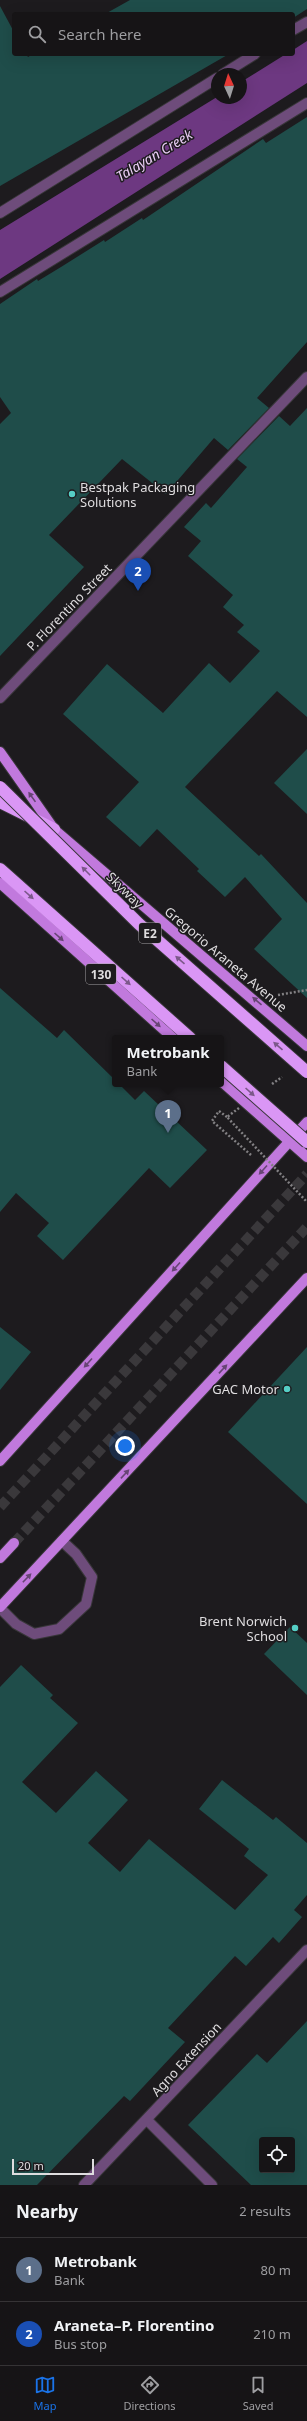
<!DOCTYPE html>
<html lang="en">
<head>
<meta charset="utf-8">
<style>
	body { margin:0; font-family:"Noto Sans",sans-serif; background:#1f1d1f; color:#f1f3f6 }
	.controls { position:absolute; right:12px; bottom:12px; display:grid; overflow:hidden; border-radius:4px; box-shadow:0 4px 16px #0002 }
	.controls button { width:36px; height:36px; display:grid; place-items:center; padding:0; border:0; border-bottom:1px solid #353335; background:#161416; color:#f1f3f6; font:20px sans-serif }
	.compass { position:absolute; left:211px; top:68px; width:36px; height:36px; border-radius:50%; background:#161416; box-shadow:0 4px 16px #0002; rotate:356deg }
	.scale { position:absolute; left:12px; bottom:10px; width:82px; box-sizing:border-box; padding-left:4px; border:2px solid #dfdddf; border-top:0; font-size:11px; line-height:14px; white-space:nowrap; color:#dfdddf; -webkit-text-stroke:3px #1d1b1e; paint-order:stroke }
	.you { position:absolute; left:125px; top:1446px; width:14px; height:14px; margin:-10px; border:3px solid #fff; border-radius:50%; background:#1a73e8; box-shadow:0 0 0 6px #1a73e833 }
	.badge { display:grid; place-items:center; width:26px; height:26px; border-radius:50%; background:#1a73e8; color:#fff; font-size:13px; font-weight:700 }
	.pin { position:absolute; translate:-50% -33px; filter:drop-shadow(0 1px 2px #0008) }
	.pin::after { content:''; position:absolute; top:21px; width:14px; height:12px; background:inherit; clip-path:polygon(0 0,100% 0,50% 100%) }
	.popup { position:absolute; left:112px; top:1035px; width:112px; height:52px; box-sizing:border-box; display:grid; place-content:center; border-radius:4px; background:#161416; filter:drop-shadow(0 1px 3px #0005); font-size:13px; white-space:nowrap; color:#9e9ea1 }
	.popup b { font-size:15px; color:#f1f3f6 }
	.popup::after { content:''; position:absolute; left:50%; top:100%; margin-left:-8px; border:8px solid transparent; border-top-color:#161416 }
	.list { margin:0; padding:0; list-style:none }
	h2 { display:flex; justify-content:space-between; align-items:center; height:52px; margin:0; padding:0 16px; font-size:17px }
	h2 small { font-size:13px; font-weight:400; color:#9e9ea1 }
	.list li { display:grid; grid-template-columns:26px 1fr auto; gap:12px; align-items:center; box-sizing:border-box; height:64px; padding:0 16px; border-top:1px solid #353335 }
	.list b { display:block; font-size:15px; white-space:nowrap }
	.list p { margin:0; font-size:13px; white-space:nowrap; color:#9e9ea1 }
	.list em { font-size:13px; font-style:normal; color:#9e9ea1 }
	.icon { flex:none; width:22px; height:22px; fill:none; stroke:currentColor; stroke-width:2; stroke-linecap:round; stroke-linejoin:round }
	.map { position:relative; flex:none; width:307px; height:2185px; overflow:hidden }
	.search { position:absolute; background:#161416; box-shadow:0 4px 16px #0002; left:12px; right:12px; top:12px; height:44px; display:flex; align-items:center; gap:10px; box-sizing:border-box; padding:0 14px; border-radius:4px; color:#9e9ea1; font-size:15px }
	.sheet { height:180px; background:#161416 }
	nav { display:flex; justify-content:space-around; align-items:center; box-sizing:border-box; height:56px; border-top:1px solid #353335; background:#161416; font-size:11px; color:#9e9ea1 }
	nav a { display:grid; justify-items:center; gap:2px }
	nav .on { color:#1a73e8 }
	.map>svg:first-child { display:block }
</style>
</head>
<body>
<div class="map">
<svg width="307" height="2185" viewBox="0 0 307 2185">
	<rect width="100%" height="100%" fill="#1d1b1e"/>
	<polygon fill="#6d3881" points="307,41 307,83 0,279 0,230 217,97 241,98 241,82 286,54 293,54 293,50"/>
	<g fill="#1f4d4a" fill-rule="evenodd">
		<polygon points="130,0 307,0 307,9 293,18 293,14 105,14"/>
		<polygon points="0,6 14,32 14,54 26,54 28,57 33,54 229,54 0,186"/>
		<polygon points="307,117 307,342 257,398 269,408 228,450 214,438 166,494 122,459 49,535 84,567 0,656 0,424 11,413 0,397 0,304 37,279 38,281 61,267 104,240 105,242 142,218 143,220 263,139 266,143"/>
		<polygon points="307,408 307,717 277,691 185,787 259,856 261,854 307,903 307,998 254,949 282,919 245,877 225,897 197,871 199,869 157,829 140,847 106,817 139,782 63,714 107,664 163,713 209,663 230,683 260,651 237,632 244,625 223,607 233,595 188,556 201,541 184,527 206,503 211,508 247,467 237,459 279,416 290,426"/>
		<polygon points="307,749 307,814 274,783"/>
		<polygon points="0,988 57,1038 64,1030 115,1080 115,1084 119,1084 135,1100 144,1091 207,1150 170,1188 149,1168 63,1260 37,1236 49,1223 16,1193 0,1212"/>
		<polygon points="0,1327 31,1352 0,1390"/>
		<polygon points="307,1347 307,1504 228,1432"/>
		<polygon points="290,1627 307,1643 307,1695 264,1654"/>
		<polygon points="21,1665 53,1695 50,1698 78,1723 22,1782 56,1813 96,1771 128,1800 88,1843 120,1872 149,1839 235,1910 268,1875 244,1856 249,1849 199,1809 222,1780 273,1820 276,1817 307,1843 307,1895 294,1910 302,1917 279,1943 273,1937 246,1966 235,1956 168,2028 185,2042 130,2101 124,2096 37,2185 0,2185 0,1687"/>
		<path d="M307,2021V2185H251L188,2125L257,2054L267,2063ZM262,2140H292V2170H262Z"/>
	</g>
	<g fill="none" stroke-linecap="round" stroke-linejoin="round">
		<g stroke="#3a383b" stroke-width="10" stroke-dasharray="10 5" stroke-linecap="butt">
			<polyline points="0,1507 307,1174"/>
			<polyline points="14,1543 307,1227"/>
		</g>
		<g stroke="#383639" stroke-width="12">
			<g id="service">
				<polyline points="293,30 307,22"/>
				<polyline points="223,74 255,54"/>
				<polyline points="0,213 217,78"/>
				<polyline points="0,1608 16,1624 34,1634 59,1629 86,1604 92,1577 76,1554 62,1541"/>
			</g>
		</g>
		<g stroke="#383639" stroke-width="12">
			<polyline id="pedestrian" points="0,292 307,103"/>
		</g>
		<g stroke="#383639" stroke-width="12">
			<g id="minor">
				<polyline points="0,698 307,377"/>
				<polyline points="147,2120 212,2185"/>
				<polyline points="84,2185 307,1950"/>
			</g>
		</g>
		<g stroke="#383639" stroke-width="12">
			<g id="primary">
				<polyline points="0,752 54,829"/>
				<polyline points="49,825 307,1046"/>
				<polyline points="0,883 173,1038"/>
				<polyline points="221,1081 307,1157"/>
				<polyline points="0,1461 307,1122"/>
				<polyline points="0,1558 14,1543"/>
				<polyline points="0,1607 307,1278"/>
			</g>
		</g>
		<g stroke="#383639" stroke-width="14">
			<g id="motorway">
				<polyline points="0,802 54,829"/>
				<polyline points="0,869 190,1038"/>
			</g>
		</g>
		<g stroke="#828083" stroke-width="2.5" stroke-dasharray="2 2" stroke-linecap="butt">
			<polyline points="278,995 307,990"/>
			<polyline points="227,1117 219,1111 212,1121 251,1155"/>
		</g>
		<use href="#service" stroke="#6e4c7b" stroke-width="10"/>
		<use href="#pedestrian" stroke="#6e4c7b" stroke-width="10"/>
		<use href="#minor" stroke="#6e4c7b" stroke-width="10"/>
		<use href="#primary" stroke="#c179dd" stroke-width="10"/>
		<use href="#motorway" stroke="#da96f5" stroke-width="12"/>
		<g stroke="#383639" stroke-width="14" stroke-linecap="butt">
			<g id="motorway-bridge">
				<polyline points="0,787 139,924 307,1072"/>
				<polyline points="221,1066 307,1142"/>
			</g>
		</g>
		<g stroke="#828083" stroke-width="2.5" stroke-dasharray="2 2" stroke-linecap="butt">
			<polyline points="272,1084 282,1077"/>
			<polyline points="239,1108 227,1117 307,1202"/>
		</g>
		<use href="#motorway-bridge" stroke="#da96f5" stroke-width="12"/>
	</g>
	<defs><path id="oneway-solid" d="M-6-.8H1V-3.2L6.5 0L1 3.2V.8H-6Z"/></defs>
	<g fill="#674574">
		<use href="#oneway-solid" transform="translate(32 797) rotate(-125)"/>
		<use href="#oneway-solid" transform="translate(59 937) rotate(42)"/>
		<use href="#oneway-solid" transform="translate(257 1001) rotate(-139)"/>
		<use href="#oneway-solid" transform="translate(156 1023) rotate(42)"/>
		<use href="#oneway-solid" transform="translate(263 1170) rotate(132)"/>
		<use href="#oneway-solid" transform="translate(176 1267) rotate(132)"/>
		<use href="#oneway-solid" transform="translate(88 1363) rotate(132)"/>
		<use href="#oneway-solid" transform="translate(223 1369) rotate(-47)"/>
		<use href="#oneway-solid" transform="translate(125 1474) rotate(-47)"/>
		<use href="#oneway-solid" transform="translate(27 1578) rotate(-46)"/>
	</g>
	<g fill="#7c588a">
		<use href="#oneway-solid" transform="translate(86 871) rotate(-135)"/>
		<use href="#oneway-solid" transform="translate(29 895) rotate(42)"/>
		<use href="#oneway-solid" transform="translate(180 960) rotate(-139)"/>
		<use href="#oneway-solid" transform="translate(126 981) rotate(42)"/>
		<use href="#oneway-solid" transform="translate(278 1046) rotate(-139)"/>
		<use href="#oneway-solid" transform="translate(250 1092) rotate(42)"/>
	</g>
	<g fill="#55cec5" stroke="#1d1b1e" stroke-width="1.5">
		<circle cx="72" cy="494" r="4"/>
		<circle cx="287" cy="1389" r="4"/>
		<circle cx="295" cy="1628" r="4"/>
	</g>
	<g text-anchor="middle" dominant-baseline="central" stroke-width="3" stroke-linejoin="round" paint-order="stroke">
		<g fill="#1d1b1e" stroke="#a5a3a5" stroke-width="1">
			<rect x="139" y="923" width="22" height="20" rx="3"/>
			<rect x="86" y="964" width="30" height="20" rx="3"/>
		</g>
		<g font-size="12" font-weight="bold" fill="#dfdddf">
			<text x="150" y="933">E2</text>
			<text x="101" y="974">130</text>
		</g>
		<g font-size="13" fill="#dfdddf" stroke="#1d1b1e" text-anchor="end">
			<text x="80" y="487" text-anchor="start">Bestpak Packaging<tspan x="80" dy="15">Solutions</tspan></text>
			<text x="279" y="1389">GAC Motor</text>
			<text x="287" y="1621">Brent Norwich<tspan x="287" dy="15">School</tspan></text>
		</g>
		<g font-size="13" fill="#dfdddf" stroke="#1d1b1e">
			<text transform="translate(69 607) rotate(-46)">P. Florentino Street</text>
			<text transform="translate(125 890) rotate(45)">Skyway</text>
			<text transform="translate(226 959) rotate(40)">Gregorio Araneta Avenue</text>
			<text transform="translate(186 2059) rotate(-47)">Agno Extension</text>
		</g>
		<g font-size="14" font-style="italic" fill="#e9ccf4" stroke="#1d1b1e">
			<text transform="translate(154 155) rotate(-31)">Talayan Creek</text>
		</g>
	</g>
</svg>
<div class="controls">
<button><svg class="icon" aria-label="locate" viewBox="0 0 24 24"><circle cx="12" cy="12" r="6"/><path d="M12 2v4M12 18v4M2 12h4M18 12h4"/></svg></button>
</div>
<svg class="compass" viewBox="-18 -18 36 36"><path d="M0-13l5 13h-10z" fill="#e53935"/><path d="M0 13l5-13h-10z" fill="#9e9ea1"/></svg>
<div class="scale">20 m</div>
<div class="you"></div>
<div class="pin badge" style="left:168px;top:1133px;background:#5c6f8a">1</div>
<div class="popup"><b>Metrobank</b>Bank</div>
<div class="pin badge" style="left:138px;top:591px;background:#1a4fb4">2</div>
<div class="search"><svg class="icon" aria-label="search" viewBox="0 0 24 24"><circle cx="10" cy="10" r="6"/><path d="M15 15l6 6"/></svg>Search here</div>
</div>
<section class="sheet">
<h2>Nearby<small>2 results</small></h2>
<ul class="list">
<li><span class="badge" style="background:#5c6f8a">1</span><div><b>Metrobank</b><p>Bank</p></div><em>80 m</em></li>
<li><span class="badge" style="background:#1a4fb4">2</span><div><b>Araneta–P. Florentino</b><p>Bus stop</p></div><em>210 m</em></li>
</ul>
</section>
<nav>
<a class="on"><svg class="icon" aria-label="map" viewBox="0 0 24 24"><path d="M3 6l6-2 6 2 6-2v14l-6 2-6-2-6 2zM9 4v14M15 6v14"/></svg>Map</a>
<a><svg class="icon" aria-label="directions" viewBox="0 0 24 24"><path d="M12 3l9 9-9 9-9-9zM9 14v-3h6M13 9l2 2-2 2"/></svg>Directions</a>
<a><svg class="icon" aria-label="saved" viewBox="0 0 24 24"><path d="M7 4h10v16l-5-4-5 4z"/></svg>Saved</a>
</nav>
</body>
</html>
